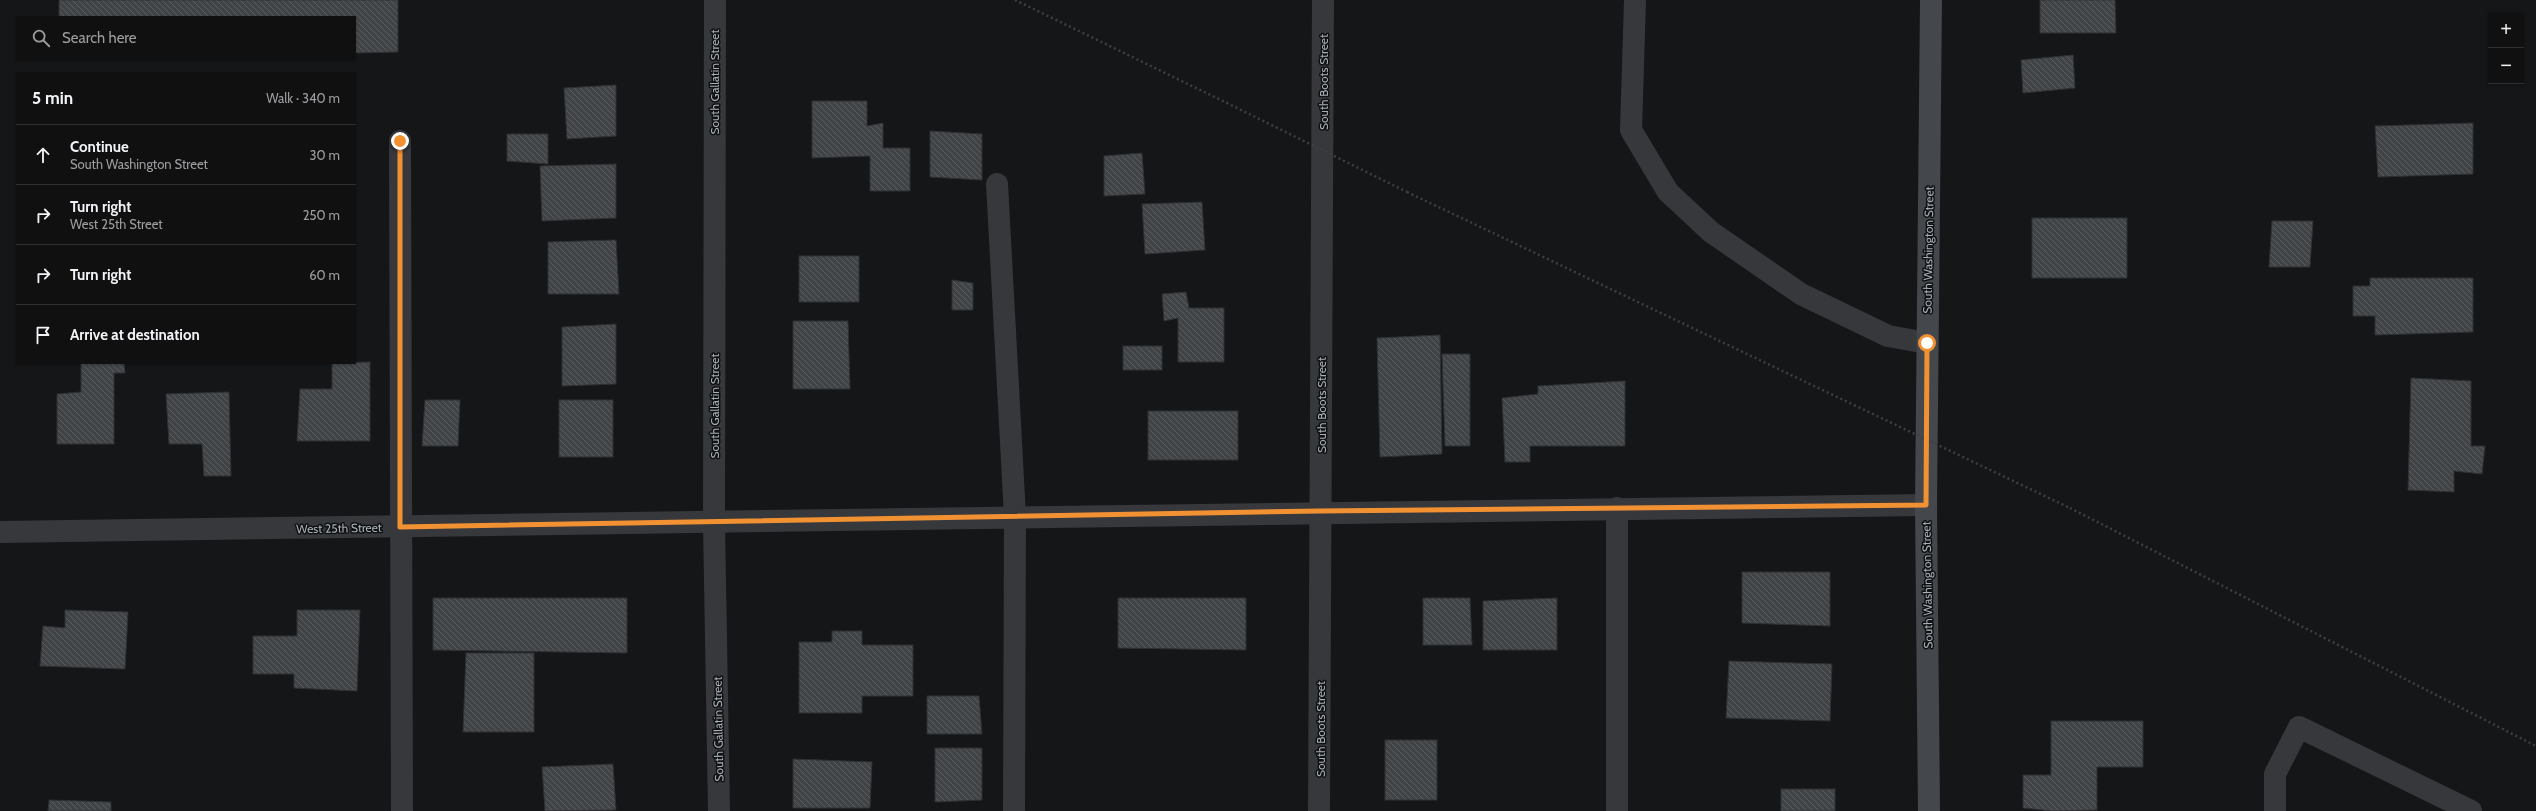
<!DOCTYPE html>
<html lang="en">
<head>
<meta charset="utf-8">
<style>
	body { margin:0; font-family:Cabin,sans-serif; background:#19191a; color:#f1f3f6 }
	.controls { position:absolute; right:12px; top:12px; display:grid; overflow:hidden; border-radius:0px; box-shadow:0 1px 3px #0004 }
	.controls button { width:36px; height:36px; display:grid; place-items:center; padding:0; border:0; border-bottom:1px solid #303031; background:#101011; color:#f1f3f6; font:20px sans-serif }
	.stop { position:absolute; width:12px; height:12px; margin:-9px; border:3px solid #f29132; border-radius:50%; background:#fff }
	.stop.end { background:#f29132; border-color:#fff; box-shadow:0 1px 4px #0008 }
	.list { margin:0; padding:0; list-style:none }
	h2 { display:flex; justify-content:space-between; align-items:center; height:52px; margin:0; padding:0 16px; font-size:17px }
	h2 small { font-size:13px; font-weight:400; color:#9c9d9f }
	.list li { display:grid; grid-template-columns:26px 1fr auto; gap:12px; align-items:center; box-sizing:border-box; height:60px; padding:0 16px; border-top:1px solid #303031 }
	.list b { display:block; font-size:15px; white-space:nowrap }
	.list p { margin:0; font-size:13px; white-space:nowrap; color:#9c9d9f }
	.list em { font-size:13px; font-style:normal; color:#9c9d9f }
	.icon { flex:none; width:22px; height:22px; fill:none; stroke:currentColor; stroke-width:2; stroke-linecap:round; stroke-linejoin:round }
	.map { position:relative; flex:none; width:2536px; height:811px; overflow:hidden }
	.search { position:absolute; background:#101011; box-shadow:0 1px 3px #0004; left:16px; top:16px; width:340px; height:44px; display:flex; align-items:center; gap:10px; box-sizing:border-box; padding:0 14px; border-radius:0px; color:#9c9d9f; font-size:15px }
	.panel { position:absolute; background:#101011; box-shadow:0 1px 3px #0004; left:16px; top:72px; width:340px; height:292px; border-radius:0px }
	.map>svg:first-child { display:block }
</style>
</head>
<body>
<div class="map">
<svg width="2536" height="811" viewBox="0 0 2536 811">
	<defs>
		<pattern id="building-back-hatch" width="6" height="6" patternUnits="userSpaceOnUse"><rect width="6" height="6" fill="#414447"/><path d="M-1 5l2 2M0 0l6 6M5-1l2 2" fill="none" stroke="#5a5c5f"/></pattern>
	</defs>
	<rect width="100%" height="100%" fill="#151617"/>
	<g fill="url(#building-back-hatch)" stroke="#2f3033">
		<polygon points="59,0 398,0 398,52 355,53 355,17 59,17"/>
		<polygon points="2040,0 2115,0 2116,33 2040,33"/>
		<polygon points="2073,55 2075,88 2023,93 2021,60"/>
		<polygon points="616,85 616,136 567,139 564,88"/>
		<polygon points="812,101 867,101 867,126 883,123 883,148 910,148 910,191 870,191 870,156 812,158"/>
		<polygon points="2473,123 2473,174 2378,177 2375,126"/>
		<polygon points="930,131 982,134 982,180 930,177"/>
		<polygon points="507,134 548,134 548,164 507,161"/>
		<polygon points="1142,153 1145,194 1104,196 1104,156"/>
		<polygon points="616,164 616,218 542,221 540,166"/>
		<polygon points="1202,202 1205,250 1145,254 1142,204"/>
		<rect x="2032" y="218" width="95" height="60"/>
		<polygon points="2272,221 2313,221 2310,267 2269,267"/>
		<polygon points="616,240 619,294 548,294 548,242"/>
		<rect x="799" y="256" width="60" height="46"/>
		<polygon points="2370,278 2473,278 2473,332 2375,335 2375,316 2353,316 2353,286 2370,286"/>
		<polygon points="952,280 973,283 973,310 952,310"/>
		<polygon points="1186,292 1189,308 1224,308 1224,362 1178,362 1178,318 1164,321 1162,294"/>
		<polygon points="793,321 848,321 850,389 793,389"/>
		<polygon points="616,324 616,384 562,386 562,327"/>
		<polygon points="1440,335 1442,454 1380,457 1377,338"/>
		<rect x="1123" y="346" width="39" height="24"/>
		<polygon points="1442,354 1470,354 1470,446 1445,446"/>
		<polygon points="370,362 370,441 297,441 300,389 332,389 332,363"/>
		<polygon points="81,363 124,363 125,373 114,373 114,444 57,444 57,394 81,392"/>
		<polygon points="2411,378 2471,381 2471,446 2485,446 2482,474 2454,471 2454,492 2408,490"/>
		<polygon points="1625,381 1625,446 1530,446 1530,462 1505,462 1502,398 1538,394 1538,386"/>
		<polygon points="229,392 231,476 204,476 202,444 169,444 166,394"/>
		<polygon points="425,400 460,400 458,446 422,446"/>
		<rect x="559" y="400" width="54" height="57"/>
		<rect x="1148" y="411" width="90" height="49"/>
		<polygon points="1742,572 1830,572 1830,626 1742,623"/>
		<polygon points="433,598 627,598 627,653 433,650"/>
		<polygon points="1118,598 1246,598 1246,650 1118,648"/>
		<polygon points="1423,598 1470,598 1472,645 1423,645"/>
		<polygon points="1557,598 1557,650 1483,650 1483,601"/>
		<polygon points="65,610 128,612 125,669 40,666 43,626 65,628"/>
		<polygon points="297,610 360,610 357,691 294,688 294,674 253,674 253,636 297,636"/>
		<polygon points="832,631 862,631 862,645 913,645 913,696 862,696 862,713 799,713 799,642 832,642"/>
		<polygon points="466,653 534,653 534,732 463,732"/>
		<polygon points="1729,661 1832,664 1830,721 1726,718"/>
		<polygon points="927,696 979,696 982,734 927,734"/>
		<polygon points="2051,721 2143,721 2143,767 2097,767 2097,810 2053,811 2023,808 2023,775 2051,775"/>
		<rect x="1385" y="740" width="52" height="60"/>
		<polygon points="935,748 982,748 982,800 935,802"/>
		<polygon points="793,759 872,762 870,808 793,808"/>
		<polygon points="613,764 616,810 545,811 542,767"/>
		<rect x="1781" y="789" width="54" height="22"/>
		<polygon points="49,800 111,802 111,811 48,811"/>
	</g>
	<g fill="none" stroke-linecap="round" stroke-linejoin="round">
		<g stroke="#3c3f43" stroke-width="2.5" stroke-dasharray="2 3" stroke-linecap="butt">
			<polyline points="1015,0 1231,105"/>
			<polyline points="1407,192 1854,405"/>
			<polyline points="2070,508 2536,746"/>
		</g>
		<g stroke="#36383c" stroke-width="22">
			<polyline points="1635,0 1631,130 1668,192 1711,232 1801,294 1888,336 1927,343"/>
			<polyline points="400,141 402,811"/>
			<polyline points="997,184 1015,516"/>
			<polyline points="1617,508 1617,811"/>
			<polyline points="2275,811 2275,774 2299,727 2471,811"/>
		</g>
		<g stroke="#36383c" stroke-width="22">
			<polyline points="715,0 714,523 719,811"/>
			<path d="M0,532C642,524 1284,512 1926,505"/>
			<polyline points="1014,811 1015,516"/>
			<polyline points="1319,811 1323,0"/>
		</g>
		<polyline stroke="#44474c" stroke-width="22" points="1929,811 1926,505 1931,0"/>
		<g stroke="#3c3f43" stroke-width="2.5" stroke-dasharray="2 3" stroke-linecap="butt">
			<polyline points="1231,105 1407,192"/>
			<polyline points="1854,405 2070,508"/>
		</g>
	</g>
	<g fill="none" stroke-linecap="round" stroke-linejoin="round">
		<polyline stroke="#f29132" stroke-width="5" points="400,141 400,527 1320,511 1926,505 1927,343"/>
	</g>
	<g text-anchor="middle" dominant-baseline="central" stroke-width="3" stroke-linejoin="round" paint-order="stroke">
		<g font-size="12" fill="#a7afb7" stroke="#101112">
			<text transform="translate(714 82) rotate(-90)">South Gallatin Street</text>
			<text transform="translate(1323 82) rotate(-90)">South Boots Street</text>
			<text transform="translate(1928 250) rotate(-89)">South Washington Street</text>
			<text transform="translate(1321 405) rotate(-90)">South Boots Street</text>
			<text transform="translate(714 406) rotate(-90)">South Gallatin Street</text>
			<text transform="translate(339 528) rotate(-1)">West 25th Street</text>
			<text transform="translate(1927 585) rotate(-91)">South Washington Street</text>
			<text transform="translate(718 729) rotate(-91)">South Gallatin Street</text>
			<text transform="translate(1320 729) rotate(-90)">South Boots Street</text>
		</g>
	</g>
</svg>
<div class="controls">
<button>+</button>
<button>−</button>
</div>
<div class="stop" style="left:1927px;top:343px"></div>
<div class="stop end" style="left:400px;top:141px"></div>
<div class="search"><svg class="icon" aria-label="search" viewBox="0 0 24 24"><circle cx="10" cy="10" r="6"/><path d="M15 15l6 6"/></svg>Search here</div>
<section class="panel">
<h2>5 min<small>Walk · 340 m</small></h2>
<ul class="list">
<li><svg class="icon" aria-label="ahead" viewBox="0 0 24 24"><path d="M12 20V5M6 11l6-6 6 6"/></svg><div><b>Continue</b><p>South Washington Street</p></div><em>30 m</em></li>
<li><svg class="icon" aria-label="right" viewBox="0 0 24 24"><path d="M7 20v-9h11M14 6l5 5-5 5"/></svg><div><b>Turn right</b><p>West 25th Street</p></div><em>250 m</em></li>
<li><svg class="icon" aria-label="right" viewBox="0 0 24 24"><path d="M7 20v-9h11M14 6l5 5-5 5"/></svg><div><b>Turn right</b></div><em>60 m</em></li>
<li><svg class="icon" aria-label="arrive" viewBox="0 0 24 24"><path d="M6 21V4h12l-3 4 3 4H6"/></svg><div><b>Arrive at destination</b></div></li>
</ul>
</section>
</div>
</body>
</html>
